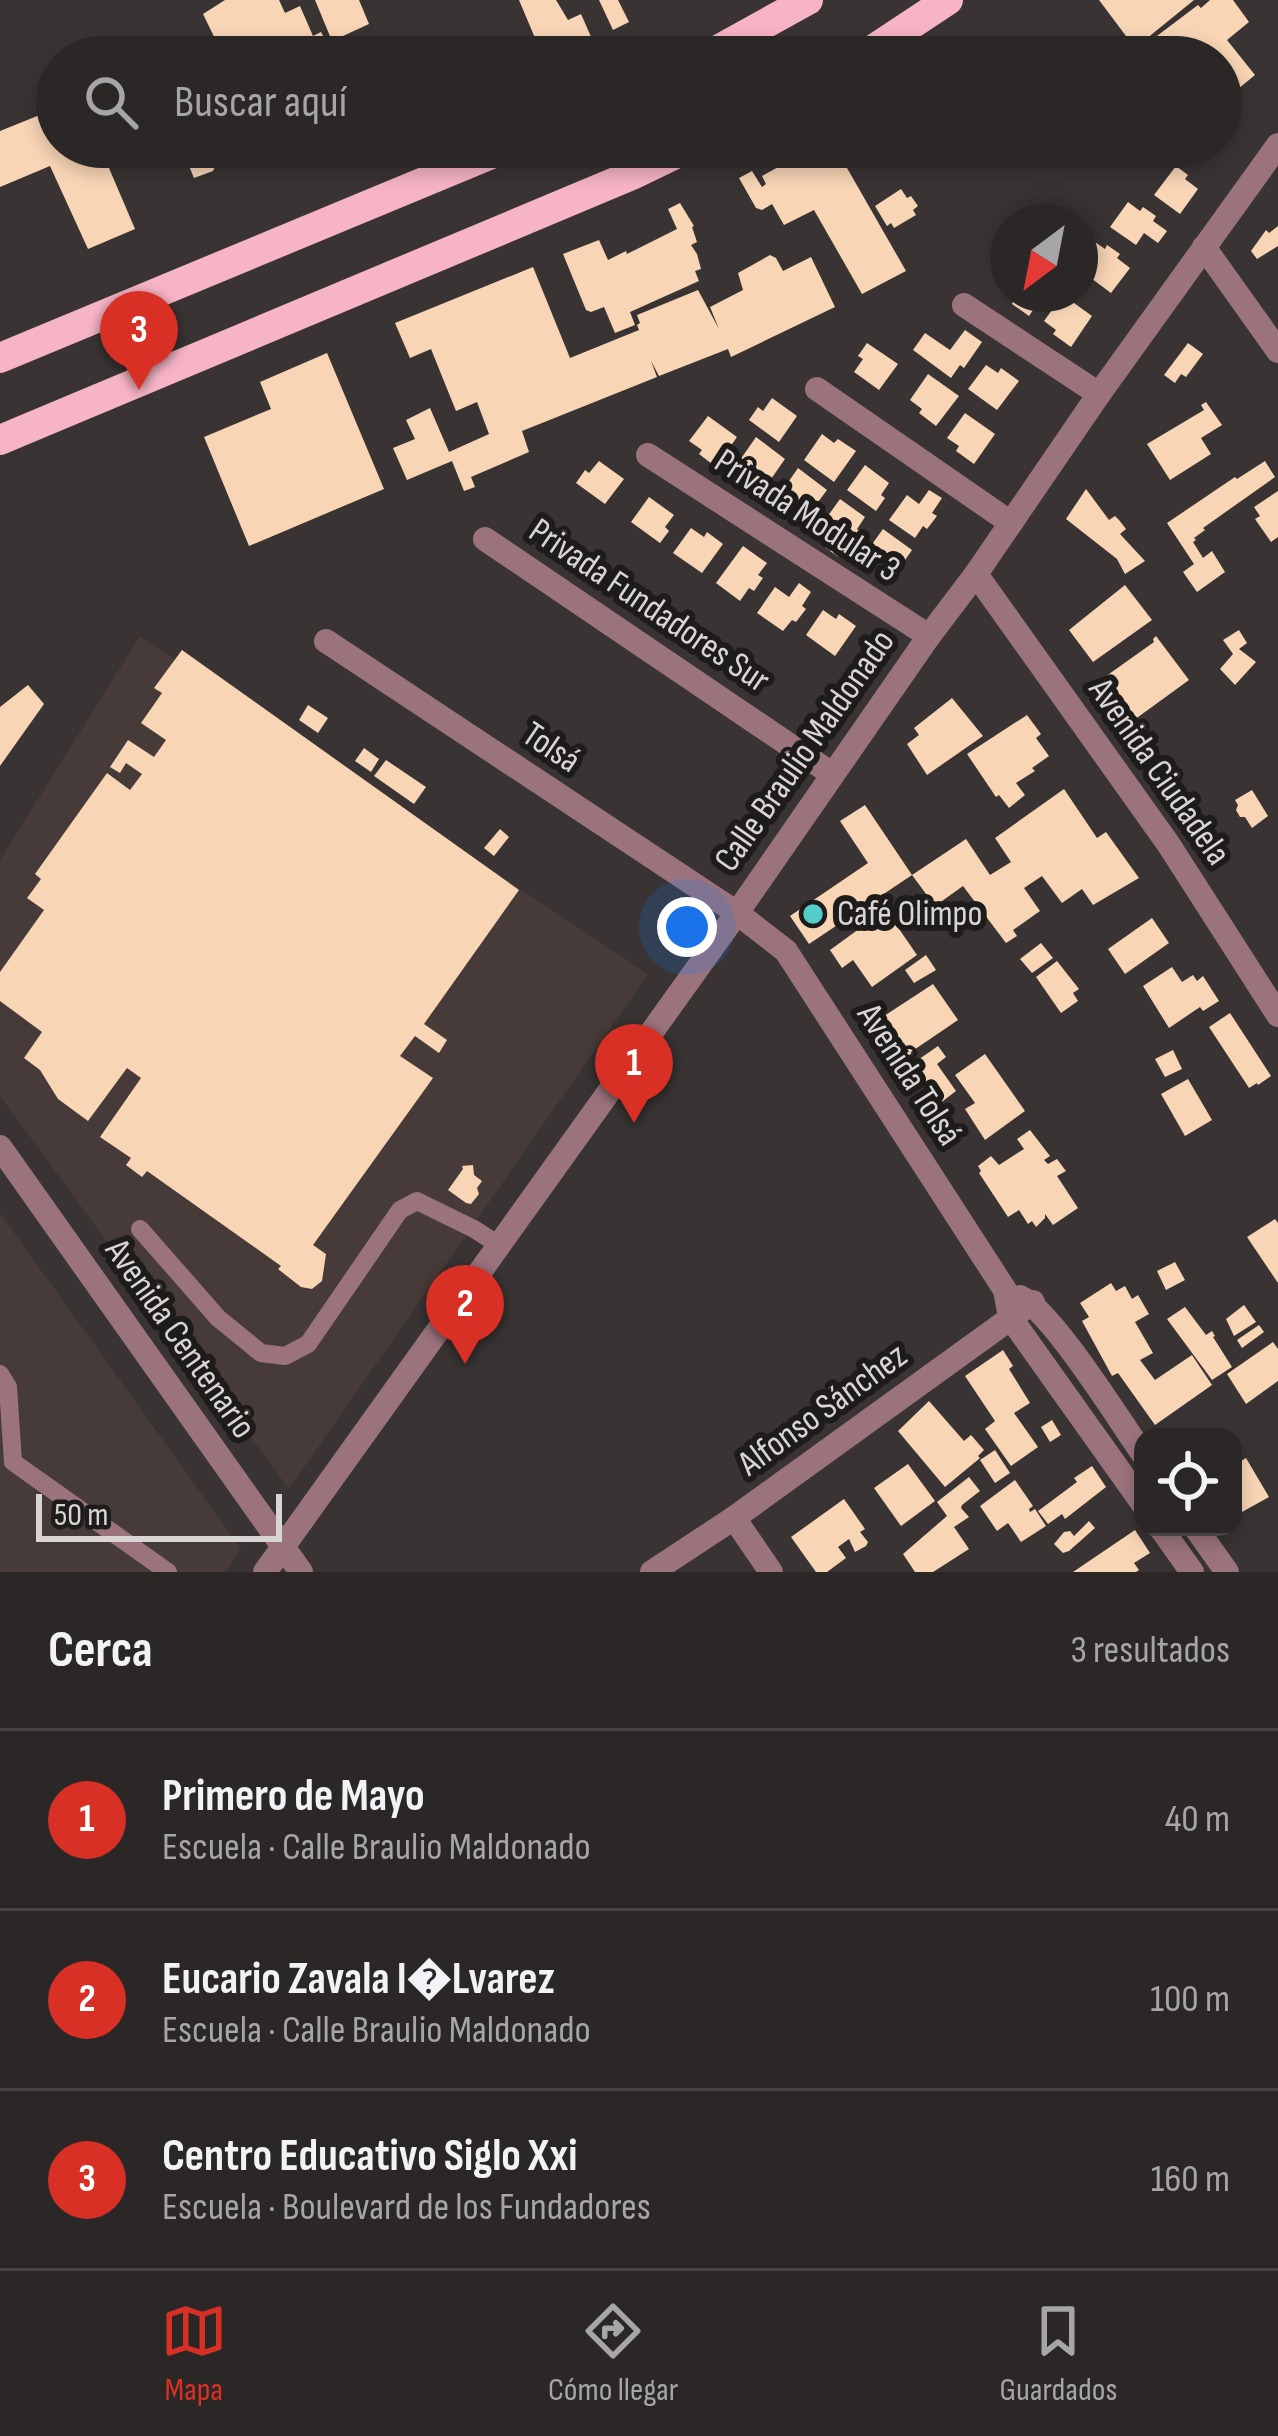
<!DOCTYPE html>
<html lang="es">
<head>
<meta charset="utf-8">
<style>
	body { margin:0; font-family:"Sofia Sans Condensed",sans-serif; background:#332f2e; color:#f1f3f6 }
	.controls { position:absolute; right:36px; bottom:36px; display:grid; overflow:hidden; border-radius:24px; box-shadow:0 6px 18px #0003 }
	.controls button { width:108px; height:108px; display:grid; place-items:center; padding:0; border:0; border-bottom:3px solid #474443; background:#2b2726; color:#f1f3f6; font:60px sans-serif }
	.compass { position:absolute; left:990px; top:204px; width:108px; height:108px; border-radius:50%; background:#2b2726; box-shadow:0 6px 18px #0003; rotate:212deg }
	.scale { position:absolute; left:36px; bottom:30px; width:246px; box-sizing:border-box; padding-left:12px; border:6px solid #d8d5d4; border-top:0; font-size:33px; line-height:42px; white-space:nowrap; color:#d8d5d4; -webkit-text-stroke:9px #1e1c1b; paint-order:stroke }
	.you { position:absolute; left:687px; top:927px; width:42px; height:42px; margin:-30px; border:9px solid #fff; border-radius:50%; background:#1a73e8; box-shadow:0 0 0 18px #1a73e833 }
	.badge { display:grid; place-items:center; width:78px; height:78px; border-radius:50%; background:#d93025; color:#fff; font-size:39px; font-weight:700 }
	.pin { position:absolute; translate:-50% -99px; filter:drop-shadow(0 3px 6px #0008) }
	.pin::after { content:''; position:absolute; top:63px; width:42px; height:36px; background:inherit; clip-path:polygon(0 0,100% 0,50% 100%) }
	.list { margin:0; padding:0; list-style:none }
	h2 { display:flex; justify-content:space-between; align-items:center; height:156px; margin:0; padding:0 48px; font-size:51px }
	h2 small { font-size:39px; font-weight:400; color:#a6a5a7 }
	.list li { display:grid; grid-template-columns:78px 1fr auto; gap:36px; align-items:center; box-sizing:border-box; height:180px; padding:0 48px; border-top:3px solid #474443 }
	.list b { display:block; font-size:45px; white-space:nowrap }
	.list p { margin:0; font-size:39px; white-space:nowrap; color:#a6a5a7 }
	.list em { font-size:39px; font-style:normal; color:#a6a5a7 }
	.icon { flex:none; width:66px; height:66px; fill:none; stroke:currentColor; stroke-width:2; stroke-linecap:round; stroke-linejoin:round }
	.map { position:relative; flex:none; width:1278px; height:1572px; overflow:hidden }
	.search { position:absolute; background:#2b2726; box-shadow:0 6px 18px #0003; left:36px; right:36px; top:36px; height:132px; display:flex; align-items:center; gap:30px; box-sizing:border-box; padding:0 42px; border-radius:66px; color:#a6a5a7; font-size:45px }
	.sheet { height:696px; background:#2b2726 }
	nav { display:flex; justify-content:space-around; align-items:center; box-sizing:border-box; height:168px; border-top:3px solid #474443; background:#2b2726; font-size:33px; color:#a6a5a7 }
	nav a { display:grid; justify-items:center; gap:6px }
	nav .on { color:#d93025 }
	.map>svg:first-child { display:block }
</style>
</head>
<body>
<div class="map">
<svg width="1278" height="1572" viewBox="0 0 1278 1572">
	<rect width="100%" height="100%" fill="#393433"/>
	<g fill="#473b39">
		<polygon points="140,636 648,974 289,1489 0,1096 0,860"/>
		<polygon points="0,1213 241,1549 226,1572 0,1572"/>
	</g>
	<g fill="#f8d5b5">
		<polygon points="225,0 279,0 285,13 300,6 313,36 321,32 323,36 315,40 316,43 301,51 303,57 224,57 203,14"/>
		<polygon points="315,0 359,0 369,24 332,41"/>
		<polygon points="519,0 556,0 568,20 581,14 592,39 552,57 543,57"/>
		<polygon points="599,0 618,0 629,22 613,30"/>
		<polygon points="1099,0 1194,0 1135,48"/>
		<polygon points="1210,0 1233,0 1249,22 1227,40 1255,75 1221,103 1221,57 1141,57 1137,51 1198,5 1201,8"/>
		<polygon points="57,108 57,147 100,147 135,229 88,249 50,166 0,187 0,131"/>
		<polygon points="181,147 214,147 219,158 213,171 194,178"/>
		<polygon points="814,147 835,147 906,271 862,294 814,210 784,225 772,204 762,210 756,208 739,178 752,171 762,187 766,184 762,176"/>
		<polygon points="1176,166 1188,175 1185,179 1198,189 1180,214 1154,195"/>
		<polygon points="901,189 907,198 911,196 918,206 913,210 916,215 894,228 891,223 887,226 875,206"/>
		<polygon points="1128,202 1140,211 1143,207 1156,216 1153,221 1167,231 1158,243 1144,233 1136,245 1110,227"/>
		<polygon points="680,203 694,226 692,227 697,242 691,245 697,254 701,269 695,271 699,281 630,312 635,325 615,333 604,307 591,312 586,310 563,254 599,240 608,260 626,251 627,254 677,229 668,209"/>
		<polygon points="1278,226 1278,246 1257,259 1251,251 1266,230 1269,233"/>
		<polygon points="1092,240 1105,249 1107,245 1120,254 1117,258 1130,268 1111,293 1080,270 1080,256"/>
		<polygon points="770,255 776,258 783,271 811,257 835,307 731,357 728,349 659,376 651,361 657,377 522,431 529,452 471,477 475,487 464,491 452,461 407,480 393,448 415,439 406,420 430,408 449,452 489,434 477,402 456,411 431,349 410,358 395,323 533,267 570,358 639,330 637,325 640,323 637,315 698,290 719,329 710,307 743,290 738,273"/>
		<polygon points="1008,282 1008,294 1044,294 1029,316 1012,304 1014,300 1002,290"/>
		<polygon points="1063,295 1092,316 1071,347 1053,334 1056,330 1044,321"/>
		<polygon points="965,330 982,342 964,368 960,365 951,378 913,350 925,333 950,350"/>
		<polygon points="867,343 898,364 879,390 854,372 863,359 858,356"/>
		<polygon points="1188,343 1203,354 1186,377 1181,374 1175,383 1164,375"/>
		<polygon points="327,353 384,489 249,546 204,437 271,409 260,382"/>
		<polygon points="986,365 998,373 1001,368 1019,381 997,410 968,389"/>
		<polygon points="928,374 959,396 936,426 919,413 922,409 910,400"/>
		<polygon points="772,398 797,416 779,442 749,420 758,407 763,411"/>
		<polygon points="1206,402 1222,425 1201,438 1211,454 1170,480 1147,444 1204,410 1201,405"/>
		<polygon points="965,413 995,434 974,464 956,451 959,446 947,438"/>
		<polygon points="708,416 737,437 716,467 699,454 702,450 689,441"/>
		<polygon points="822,434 834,443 838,439 856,451 834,482 804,460"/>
		<polygon points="756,437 785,459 764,489 747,477 750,472 738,463"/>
		<polygon points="599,461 624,479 605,504 576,483 585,470 589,473"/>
		<polygon points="1265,461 1275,477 1203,528 1205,530 1194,538 1196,540 1193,542 1203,558 1212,551 1225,572 1197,592 1183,572 1194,564 1167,523 1235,477 1237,479"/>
		<polygon points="865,465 889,483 881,495 885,498 876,511 847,490"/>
		<polygon points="798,468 827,490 818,502 814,499 805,511 780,494"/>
		<polygon points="1086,489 1109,520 1115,516 1119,520 1126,529 1120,534 1145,561 1125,574 1117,559 1066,519"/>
		<polygon points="929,490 942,498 932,513 937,516 927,529 923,526 915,538 889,520 907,495 919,504"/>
		<polygon points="1278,491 1278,537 1271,542 1255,519 1260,516 1254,507"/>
		<polygon points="649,497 674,515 665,527 669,531 660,543 631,522"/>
		<polygon points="840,499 865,517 857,529 861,532 852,545 847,542 837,556 825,547 834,533 822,524"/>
		<polygon points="691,528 704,537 707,532 723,544 702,573 673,553"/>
		<polygon points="883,529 912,550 903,563 898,559 890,572 865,554"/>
		<polygon points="743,546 767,563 758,575 763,578 754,591 749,588 740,601 716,583"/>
		<polygon points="799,583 811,592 802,606 806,609 796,622 792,620 783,631 757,613 775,587 789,597"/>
		<polygon points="1125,585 1152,620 1093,662 1069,630"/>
		<polygon points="823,610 836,619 839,614 856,626 835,656 806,635"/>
		<polygon points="1239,630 1247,643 1239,649 1256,662 1235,685 1220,669 1233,654 1223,640"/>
		<polygon points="1156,636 1189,680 1134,720 1133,717 1123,725 1095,684 1154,642 1153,639"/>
		<polygon points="182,650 519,890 424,1024 447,1040 439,1053 415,1036 400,1056 433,1078 313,1245 326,1254 322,1281 312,1289 301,1287 278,1269 281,1266 147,1171 142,1177 126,1165 131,1158 100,1137 141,1078 127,1068 88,1121 58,1099 40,1070 24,1058 42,1032 0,1001 0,972 44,910 27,898 41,879 35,874 107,773 130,790 142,774 126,763 120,773 110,767 128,740 154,757 166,740 141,723 162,693 154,688"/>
		<polygon points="28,685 44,704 0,766 0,707"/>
		<polygon points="952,698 983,736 927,775 907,744 919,735 914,728"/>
		<polygon points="308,705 328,718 318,733 299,720"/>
		<polygon points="1027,715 1041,734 1036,738 1049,756 1032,768 1035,771 1016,783 1025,795 1009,808 999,795 996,797 967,754"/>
		<polygon points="364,748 379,759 371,772 355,761"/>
		<polygon points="386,760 426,787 414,804 374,776"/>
		<polygon points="1064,789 1097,838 1106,832 1139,878 1093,905 1082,889 1062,903 1042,876 1024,888 1040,911 1013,930 1017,936 1006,943 963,886 935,906 912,875 809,944 790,916 868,863 840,821 865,805 912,875 966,839 990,875 1011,862 995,838"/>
		<polygon points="1252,790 1268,816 1252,828 1245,817 1240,817 1236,810 1238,805 1235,800"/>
		<polygon points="500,829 509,837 494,856 484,848"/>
		<polygon points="892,905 903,922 897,926 917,955 872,987 853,960 842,968 830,950"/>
		<polygon points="1152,918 1169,943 1125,974 1108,949"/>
		<polygon points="1041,943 1053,958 1032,973 1020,959"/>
		<polygon points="926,955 936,970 914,983 905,970"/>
		<polygon points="1057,961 1079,989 1073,993 1078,1001 1061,1013 1036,977"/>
		<polygon points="1172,967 1182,982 1193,975 1197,981 1203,976 1219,1001 1203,1011 1200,1007 1169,1028 1143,986"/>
		<polygon points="933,984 958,1020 905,1056 881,1018"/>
		<polygon points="1230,1013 1271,1076 1258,1085 1257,1083 1249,1088 1209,1027"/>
		<polygon points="938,1046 946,1057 937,1064 956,1091 939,1104 912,1064"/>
		<polygon points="1173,1050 1182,1069 1165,1077 1155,1059"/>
		<polygon points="985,1054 1025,1111 985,1140 965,1109 975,1103 955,1075"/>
		<polygon points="1188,1079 1212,1120 1185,1136 1161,1094"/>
		<polygon points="1030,1130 1050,1156 1044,1160 1048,1164 1057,1159 1066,1171 1057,1176 1078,1208 1053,1225 1045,1214 1045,1218 1036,1227 1032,1221 1028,1224 1019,1210 1008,1217 979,1173 981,1171 978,1166 991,1156 999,1165 1024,1149 1017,1139"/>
		<polygon points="473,1165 474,1175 482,1181 477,1188 479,1194 471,1204 466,1203 448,1190 463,1169 462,1166"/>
		<polygon points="1275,1219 1278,1223 1278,1283 1247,1237"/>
		<polygon points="1175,1262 1185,1280 1166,1290 1157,1271"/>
		<polygon points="1111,1283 1116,1291 1125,1286 1132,1299 1138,1295 1149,1314 1135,1322 1153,1353 1140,1360 1155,1380 1192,1355 1212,1385 1155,1425 1118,1373 1112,1376 1082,1321 1089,1317 1080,1303"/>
		<polygon points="1244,1305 1256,1322 1234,1336 1226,1319"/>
		<polygon points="1185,1307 1206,1335 1212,1331 1215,1336 1213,1337 1232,1367 1212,1380 1167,1319"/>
		<polygon points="1259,1325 1264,1332 1242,1348 1237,1340"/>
		<polygon points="1273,1342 1278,1349 1278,1381 1246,1404 1227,1374"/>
		<polygon points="1003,1350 1013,1366 1009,1369 1030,1403 1014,1413 1038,1447 1011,1466 985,1429 995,1421 965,1376"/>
		<polygon points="929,1401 964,1441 971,1435 984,1450 978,1456 980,1458 945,1487 898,1431"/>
		<polygon points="1052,1420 1061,1435 1050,1442 1041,1427"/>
		<polygon points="995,1450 1010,1473 995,1483 980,1460"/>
		<polygon points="1246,1458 1269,1497 1233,1517 1233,1466"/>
		<polygon points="908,1464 935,1501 901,1526 874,1488"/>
		<polygon points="1092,1466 1106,1487 1065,1519 1062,1514 1048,1524 1038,1511 1077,1482 1074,1478"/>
		<polygon points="969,1477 980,1491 962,1505 961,1508 969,1517 954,1527 969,1549 933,1572 915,1572 903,1554 947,1516 937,1502"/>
		<polygon points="1015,1480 1033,1506 1029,1509 1030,1512 1035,1509 1046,1526 1021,1542 1008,1523 997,1531 980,1506"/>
		<polygon points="844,1499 865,1529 860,1532 868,1542 866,1546 855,1552 849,1539 838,1547 846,1558 827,1572 816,1572 791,1537"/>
		<polygon points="1089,1521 1095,1528 1069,1551 1063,1553 1054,1544 1064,1532 1070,1531 1074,1536"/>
		<polygon points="1135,1530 1150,1553 1134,1563 1139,1570 1136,1572 1073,1572"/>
	</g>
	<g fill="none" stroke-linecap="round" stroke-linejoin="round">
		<g stroke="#9b737d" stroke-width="18">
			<polyline points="140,1229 218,1318 261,1353 285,1356 308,1344 400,1210 417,1201 474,1229 499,1245"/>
			<polyline points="0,1374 8,1387 13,1462 168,1572"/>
		</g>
		<g stroke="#9b737d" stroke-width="24">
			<polyline points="1204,247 1278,351"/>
			<polyline points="964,305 1099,394"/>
			<polyline points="817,389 1011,523"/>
			<polyline points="648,455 929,636"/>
			<polyline points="485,539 832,774"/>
			<polyline points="976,574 1169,845 1278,1015"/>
			<polyline points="326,641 737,913 786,951 1005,1290 1010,1317 1143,1504"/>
			<path d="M1020,1297C1051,1310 1119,1420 1143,1454"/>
			<polyline points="734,1518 771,1572"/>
			<polyline points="1160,1527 1192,1572"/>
			<polyline points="1195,1527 1227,1572"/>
			<polyline points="652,1572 734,1518 1033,1302"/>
		</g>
		<g stroke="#9b737d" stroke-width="24">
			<polyline points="0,1147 301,1572"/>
			<polyline points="265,1572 737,913 929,636 976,574 1099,394 1278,145"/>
		</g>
		<g stroke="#f7b4c6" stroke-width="30">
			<polyline points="705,57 808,0"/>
			<polyline points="862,57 948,0"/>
			<polyline points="0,358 508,147"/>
			<polyline points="0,440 632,175 690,147"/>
		</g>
	</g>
	<circle fill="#53cdca" stroke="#1e1c1b" stroke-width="4.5" cx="813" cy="914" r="12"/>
	<g text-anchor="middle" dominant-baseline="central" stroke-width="12" stroke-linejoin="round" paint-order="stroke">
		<g font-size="36" fill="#d8d5d4" stroke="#1e1c1b">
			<text transform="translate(807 516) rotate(33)">Privada Modular 3</text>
			<text transform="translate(649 606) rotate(34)">Privada Fundadores Sur</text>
			<text transform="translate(551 748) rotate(34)">Tolsá</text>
			<text transform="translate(805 751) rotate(-55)">Calle Braulio Maldonado</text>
			<text transform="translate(1159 772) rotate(55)">Avenida Ciudadela</text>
			<text transform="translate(909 1075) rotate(57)">Avenida Tolsá</text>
			<text transform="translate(180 1339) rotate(55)">Avenida Centenario</text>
			<text transform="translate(823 1410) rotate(-36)">Alfonso Sánchez</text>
		</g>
		<g font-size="36" fill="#d8d5d4" stroke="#1e1c1b" text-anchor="start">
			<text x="837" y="914">Café Olimpo</text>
		</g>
	</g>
</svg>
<div class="controls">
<button><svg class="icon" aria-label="locate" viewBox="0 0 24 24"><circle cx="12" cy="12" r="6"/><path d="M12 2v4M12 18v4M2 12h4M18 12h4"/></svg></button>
</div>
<svg class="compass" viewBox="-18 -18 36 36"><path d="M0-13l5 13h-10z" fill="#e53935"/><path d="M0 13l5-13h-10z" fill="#a6a5a7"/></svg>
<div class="scale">50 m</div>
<div class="you"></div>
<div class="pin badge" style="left:634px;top:1123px">1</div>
<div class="pin badge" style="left:465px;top:1364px">2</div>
<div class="pin badge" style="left:139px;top:390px">3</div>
<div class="search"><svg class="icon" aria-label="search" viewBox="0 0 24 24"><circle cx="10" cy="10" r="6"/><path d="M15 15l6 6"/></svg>Buscar aquí</div>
</div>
<section class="sheet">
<h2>Cerca<small>3 resultados</small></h2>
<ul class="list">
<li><span class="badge">1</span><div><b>Primero de Mayo</b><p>Escuela · Calle Braulio Maldonado</p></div><em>40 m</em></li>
<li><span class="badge">2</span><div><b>Eucario Zavala I�Lvarez</b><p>Escuela · Calle Braulio Maldonado</p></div><em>100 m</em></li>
<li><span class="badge">3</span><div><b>Centro Educativo Siglo Xxi</b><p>Escuela · Boulevard de los Fundadores</p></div><em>160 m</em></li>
</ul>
</section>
<nav>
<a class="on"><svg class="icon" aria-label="map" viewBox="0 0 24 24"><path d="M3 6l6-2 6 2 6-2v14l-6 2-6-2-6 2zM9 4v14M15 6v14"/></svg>Mapa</a>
<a><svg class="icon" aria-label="directions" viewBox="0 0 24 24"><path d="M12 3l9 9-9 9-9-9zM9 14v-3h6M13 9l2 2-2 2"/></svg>Cómo llegar</a>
<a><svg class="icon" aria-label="saved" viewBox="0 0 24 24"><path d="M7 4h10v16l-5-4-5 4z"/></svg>Guardados</a>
</nav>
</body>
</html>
